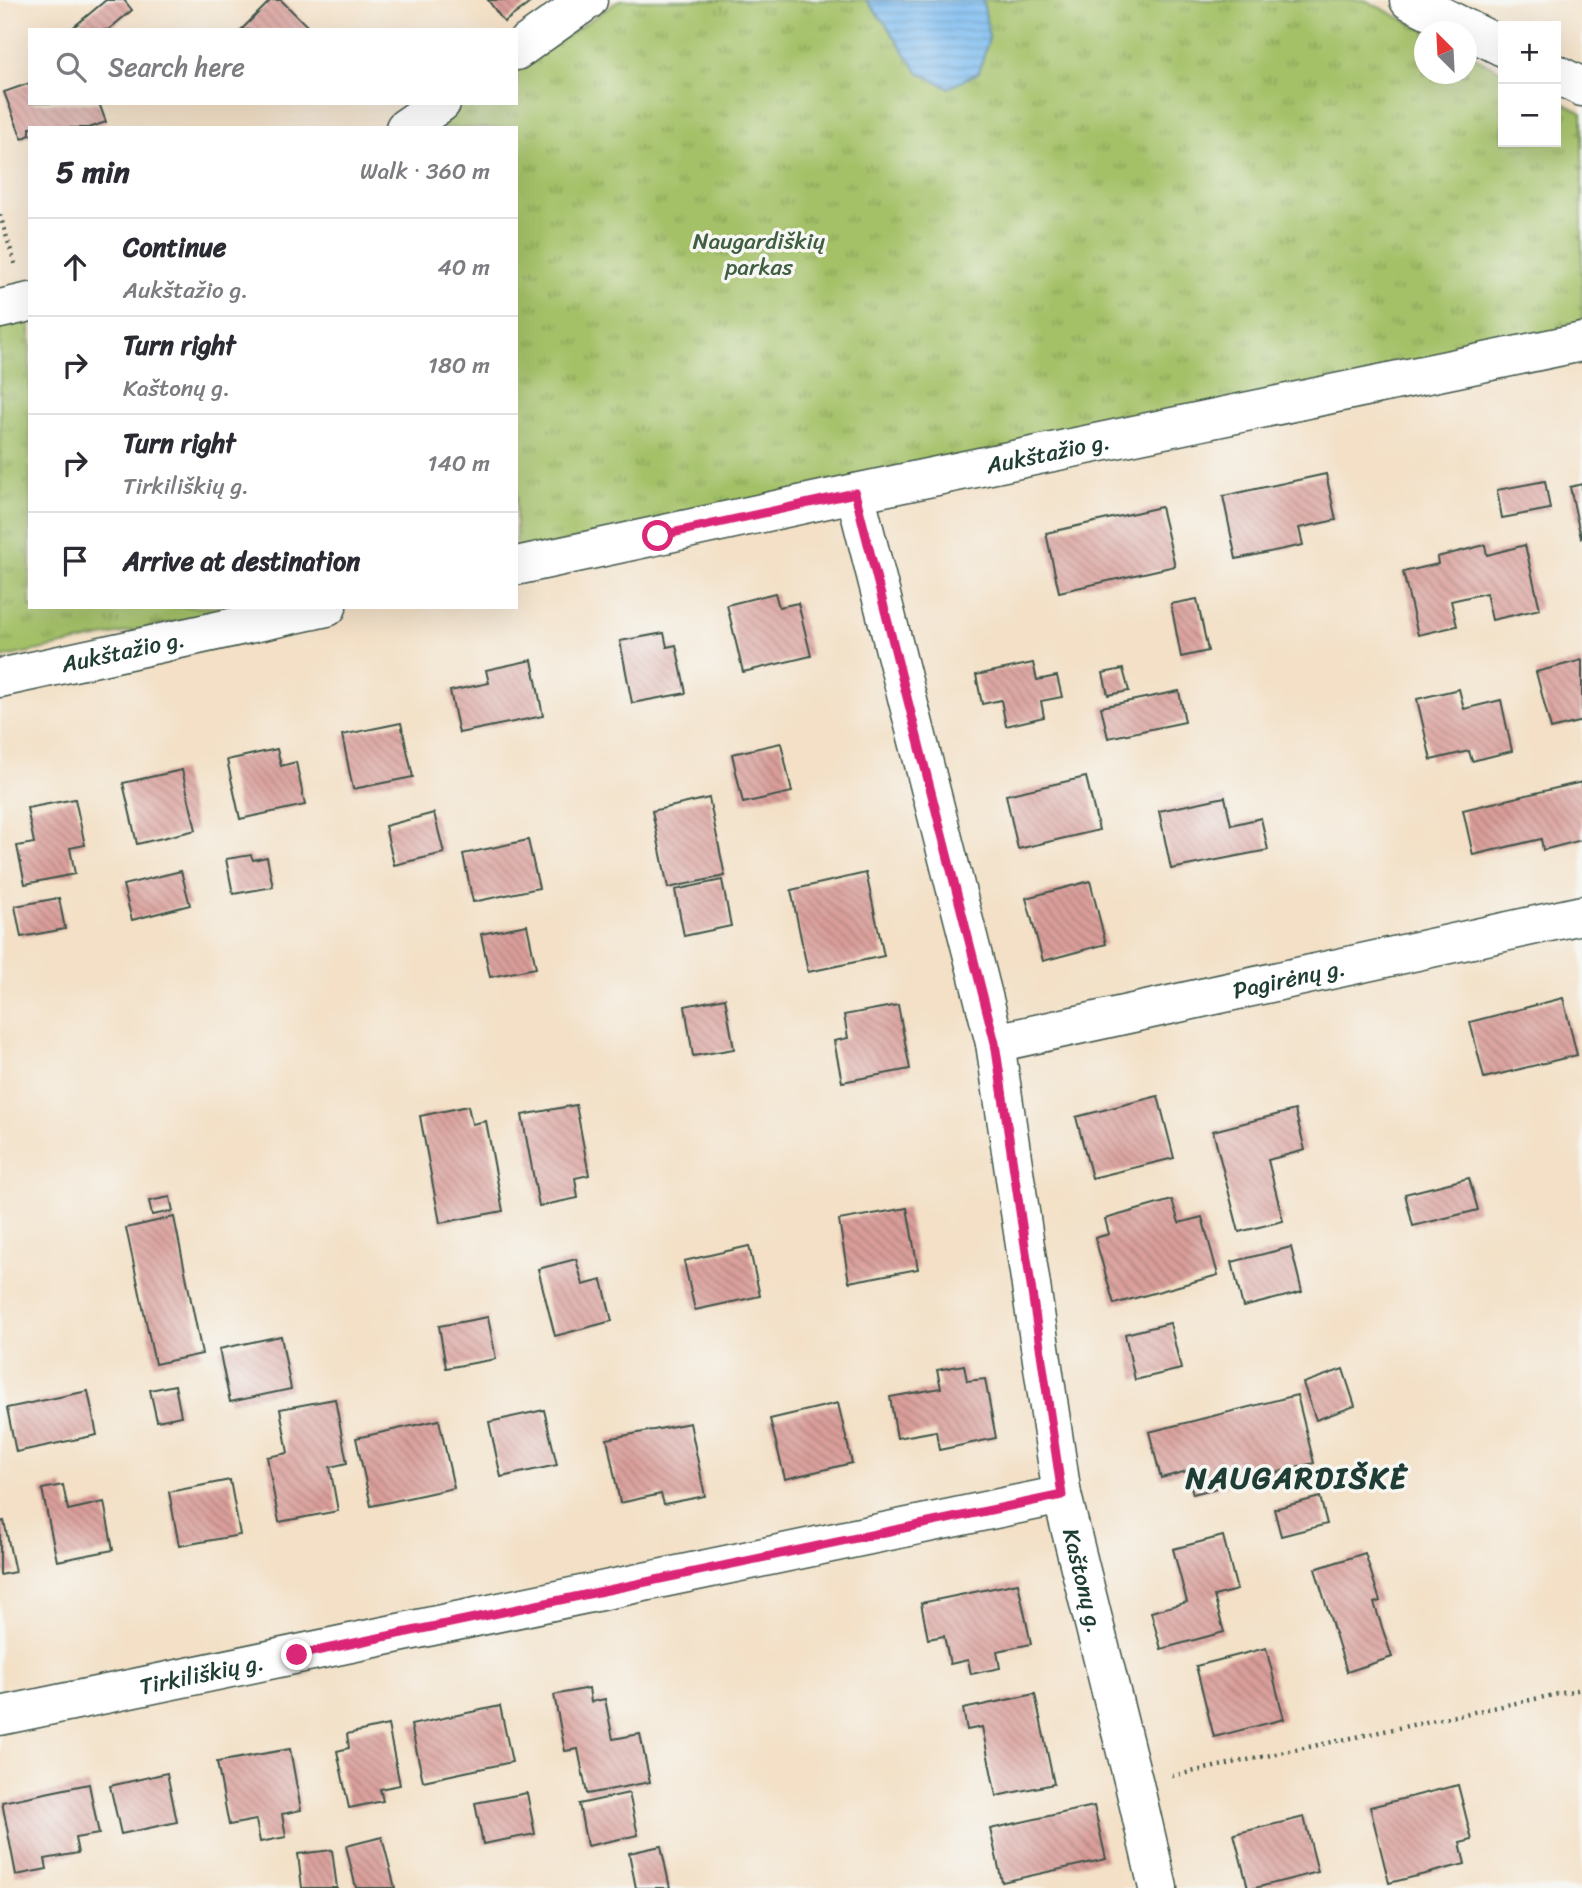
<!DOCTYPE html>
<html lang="en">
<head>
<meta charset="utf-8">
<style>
	body { margin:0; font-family:Sriracha,sans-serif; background:#f2f2f3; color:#2b2b33 }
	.controls { position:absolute; right:21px; top:21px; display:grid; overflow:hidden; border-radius:0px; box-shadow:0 7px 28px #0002 }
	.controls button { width:63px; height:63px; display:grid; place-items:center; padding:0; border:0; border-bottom:2px solid #e1e1e2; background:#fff; color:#2b2b33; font:35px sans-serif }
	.compass { position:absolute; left:1414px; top:21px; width:63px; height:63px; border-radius:50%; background:#fff; box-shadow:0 7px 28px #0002; rotate:336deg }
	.stop { position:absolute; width:21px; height:21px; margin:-16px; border:5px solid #db2777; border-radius:50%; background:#fff }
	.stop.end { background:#db2777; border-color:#fff; box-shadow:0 2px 7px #0008 }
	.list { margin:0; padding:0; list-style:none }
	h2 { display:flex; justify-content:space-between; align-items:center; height:91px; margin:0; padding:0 28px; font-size:30px }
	h2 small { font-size:23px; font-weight:400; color:#7c7c81 }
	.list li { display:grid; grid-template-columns:46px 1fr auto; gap:21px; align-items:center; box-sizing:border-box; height:98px; padding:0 28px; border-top:2px solid #e1e1e2 }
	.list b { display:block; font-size:26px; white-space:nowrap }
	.list p { margin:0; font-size:23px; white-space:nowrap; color:#7c7c81 }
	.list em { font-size:23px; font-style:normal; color:#7c7c81 }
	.icon { flex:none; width:38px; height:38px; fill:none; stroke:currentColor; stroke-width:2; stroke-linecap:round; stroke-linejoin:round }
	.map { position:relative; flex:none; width:1582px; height:1888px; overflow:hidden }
	.search { position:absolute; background:#fff; box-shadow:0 7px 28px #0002; left:28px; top:28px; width:490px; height:77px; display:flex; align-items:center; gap:18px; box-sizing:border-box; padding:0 24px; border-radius:0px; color:#7c7c81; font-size:26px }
	.panel { position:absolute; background:#fff; box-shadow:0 7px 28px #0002; left:28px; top:126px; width:490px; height:483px; border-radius:0px }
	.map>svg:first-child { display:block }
</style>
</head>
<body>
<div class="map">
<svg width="1582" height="1888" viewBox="0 0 1582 1888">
	<defs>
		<pattern id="park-tufts" width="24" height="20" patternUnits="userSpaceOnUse" patternTransform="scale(1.75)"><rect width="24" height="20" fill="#a4c168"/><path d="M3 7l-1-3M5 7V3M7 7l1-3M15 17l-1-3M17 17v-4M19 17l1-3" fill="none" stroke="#859e56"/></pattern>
		<pattern id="water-rules" width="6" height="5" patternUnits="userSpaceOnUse" patternTransform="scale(1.75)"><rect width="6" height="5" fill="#7dbcf1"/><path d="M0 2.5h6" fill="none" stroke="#669ac4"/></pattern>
		<pattern id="building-back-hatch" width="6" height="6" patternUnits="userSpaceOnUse" patternTransform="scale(1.75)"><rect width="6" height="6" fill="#da9e9a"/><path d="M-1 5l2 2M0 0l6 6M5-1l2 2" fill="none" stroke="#b0827e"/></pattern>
	</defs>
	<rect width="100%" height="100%" fill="#f6f6f2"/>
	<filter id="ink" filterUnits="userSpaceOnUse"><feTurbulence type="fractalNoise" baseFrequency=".0143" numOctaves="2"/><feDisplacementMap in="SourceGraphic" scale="14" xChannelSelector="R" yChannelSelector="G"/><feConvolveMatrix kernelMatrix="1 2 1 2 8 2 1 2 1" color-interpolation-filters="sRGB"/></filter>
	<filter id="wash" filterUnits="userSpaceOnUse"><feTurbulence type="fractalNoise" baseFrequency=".00686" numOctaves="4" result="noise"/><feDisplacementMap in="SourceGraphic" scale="28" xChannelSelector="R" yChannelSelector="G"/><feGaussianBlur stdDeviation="1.57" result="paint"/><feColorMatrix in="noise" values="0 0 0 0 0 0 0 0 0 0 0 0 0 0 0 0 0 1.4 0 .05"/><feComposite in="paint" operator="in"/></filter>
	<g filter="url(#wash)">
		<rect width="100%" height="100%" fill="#f3e0c6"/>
		<g fill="url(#park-tufts)" stroke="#627f4e" stroke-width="2">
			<polygon points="620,0 866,0 884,22 989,38 983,0 1365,0 1426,31 1424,74 1466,74 1467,53 1503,72 1503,142 1556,142 1556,99 1582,113 1582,333 516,552 516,128 430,128 466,103 516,103 516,70"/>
			<polygon points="30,320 30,607 247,607 0,658 0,327"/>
		</g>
		<polygon fill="url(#water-rules)" stroke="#4e7c92" stroke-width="2" points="866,0 983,0 989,38 979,72 949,88 918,72 884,22"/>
		<g id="blocks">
			<g fill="url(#building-back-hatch)">
				<polygon points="106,0 124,0 132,10 108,30 70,30"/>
				<polygon points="271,0 281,0 309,28 307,30 241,30"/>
				<polygon points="488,0 534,0 504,22"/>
				<polygon points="30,83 30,103 99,103 106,122 89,128 30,128 30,135 22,139 4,92"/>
				<polygon points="1326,474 1336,520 1299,528 1303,545 1236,559 1223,496"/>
				<polygon points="1545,481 1550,509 1502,518 1497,490"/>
				<polygon points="1582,484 1582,537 1581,538 1570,487"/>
				<polygon points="1161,507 1175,566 1059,592 1046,533"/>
				<polygon points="1485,545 1487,555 1525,545 1540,609 1492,620 1486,593 1451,601 1457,626 1418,635 1403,572 1438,564 1437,557"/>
				<polygon points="775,593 779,607 798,603 811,656 743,672 727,605"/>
				<polygon points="1197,599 1208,651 1181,657 1171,604"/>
				<polygon points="664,633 667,647 676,645 686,693 632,703 620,641"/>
				<polygon points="532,660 543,716 459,733 450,691 489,683 486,670"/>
				<polygon points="1582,660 1582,721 1551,729 1536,672"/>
				<polygon points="1033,663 1037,680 1057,676 1062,697 1041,701 1044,717 1006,726 1001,700 982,704 976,675"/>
				<polygon points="1123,669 1129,691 1108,695 1103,673"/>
				<polygon points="1459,689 1464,709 1501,700 1512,751 1472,761 1469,751 1431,760 1417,699"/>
				<polygon points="1179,691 1185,722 1108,738 1101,707"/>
				<polygon points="401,723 413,777 353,789 342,735"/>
				<polygon points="781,743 792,792 743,803 732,754"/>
				<polygon points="277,749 281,766 296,762 305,805 240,819 227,760"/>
				<polygon points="182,770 196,830 137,844 123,783"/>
				<polygon points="1086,777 1099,830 1018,849 1006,795"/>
				<polygon points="1582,782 1582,840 1543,850 1541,839 1473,855 1463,810"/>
				<polygon points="1225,797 1231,825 1261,818 1268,850 1171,869 1159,811"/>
				<polygon points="709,798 725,876 668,888 652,811"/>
				<polygon points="75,799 85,845 70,848 75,874 25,884 17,846 34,843 27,808"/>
				<polygon points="434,813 444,853 394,865 385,826"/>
				<polygon points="528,840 539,888 473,902 463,854"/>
				<polygon points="251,855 253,860 267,857 273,887 233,894 226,859"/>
				<polygon points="181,871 190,905 132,920 123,885"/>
				<polygon points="866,873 884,956 808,972 791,890"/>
				<polygon points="722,880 731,926 684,936 675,890"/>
				<polygon points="1090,881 1106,944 1043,961 1026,898"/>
				<polygon points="59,898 65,929 21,937 15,906"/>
				<polygon points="527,925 536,968 490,977 481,934"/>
				<polygon points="725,998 734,1049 693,1056 685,1006"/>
				<polygon points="1563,998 1577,1055 1484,1078 1470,1022"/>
				<polygon points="898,1005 910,1069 842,1082 834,1041 848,1038 844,1015"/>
				<polygon points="1158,1096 1174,1158 1092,1178 1076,1117"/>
				<polygon points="576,1105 589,1175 575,1178 578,1198 539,1206 522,1115"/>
				<polygon points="468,1106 472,1124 486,1121 503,1211 440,1223 420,1116"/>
				<polygon points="1295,1110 1305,1150 1268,1160 1283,1221 1239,1232 1213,1131"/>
				<polygon points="1469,1178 1478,1210 1413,1226 1405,1194"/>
				<polygon points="170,1197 173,1211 152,1215 149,1201"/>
				<polygon points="1172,1200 1179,1223 1202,1217 1218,1275 1114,1304 1095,1238 1109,1234 1105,1219"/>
				<polygon points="907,1208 918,1269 849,1282 839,1220"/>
				<polygon points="174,1217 202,1354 155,1364 126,1228"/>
				<polygon points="749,1246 760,1296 695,1310 684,1261"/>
				<polygon points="1291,1247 1302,1292 1243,1307 1232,1262"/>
				<polygon points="576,1259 583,1285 602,1280 612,1321 555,1336 538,1269"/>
				<polygon points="488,1317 496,1359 446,1368 439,1326"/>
				<polygon points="1170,1323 1181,1369 1135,1380 1125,1334"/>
				<polygon points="281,1336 291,1389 230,1402 219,1349"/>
				<polygon points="964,1365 967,1381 985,1379 996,1438 939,1450 936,1431 897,1438 890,1397 941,1388 937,1370"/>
				<polygon points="1343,1369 1355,1406 1316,1420 1303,1383"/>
				<polygon points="175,1385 181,1416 157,1421 150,1390"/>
				<polygon points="88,1391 97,1435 16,1452 7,1408"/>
				<polygon points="1297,1395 1314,1463 1193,1494 1187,1471 1161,1478 1149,1432"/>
				<polygon points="335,1399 347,1463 330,1467 338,1511 279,1522 267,1457 288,1453 280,1409"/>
				<polygon points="838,1403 852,1463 785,1479 770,1419"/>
				<polygon points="544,1410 557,1465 501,1477 489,1422"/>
				<polygon points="439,1420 454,1488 371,1506 356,1438"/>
				<polygon points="690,1423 705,1496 664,1504 661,1494 620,1503 607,1439"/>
				<polygon points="230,1480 240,1535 179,1546 169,1492"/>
				<polygon points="63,1485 68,1510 104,1502 113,1550 57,1561 42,1489"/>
				<polygon points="1320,1497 1327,1524 1281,1536 1274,1509"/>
				<polygon points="4,1521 15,1572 0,1575 0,1522"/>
				<polygon points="1223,1536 1237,1590 1214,1596 1224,1632 1161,1649 1151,1612 1187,1602 1173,1549"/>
				<polygon points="1365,1553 1380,1601 1374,1603 1392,1657 1347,1672 1315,1569"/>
				<polygon points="1018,1583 1031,1644 997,1651 1000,1668 971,1674 968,1660 950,1664 944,1636 928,1639 921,1603"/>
				<polygon points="1266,1648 1284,1719 1214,1737 1196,1666"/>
				<polygon points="589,1688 591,1702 605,1699 613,1739 640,1734 650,1782 587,1794 578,1749 565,1751 554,1695"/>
				<polygon points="1035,1694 1054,1784 996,1796 982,1727 967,1730 963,1709"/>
				<polygon points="500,1706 512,1762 423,1781 411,1725"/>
				<polygon points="388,1725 400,1785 380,1789 383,1801 349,1808 337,1751 349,1748 347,1734"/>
				<polygon points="290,1749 301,1810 282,1814 286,1837 260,1842 256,1820 229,1825 217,1762"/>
				<polygon points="167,1773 177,1822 121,1834 110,1786"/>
				<polygon points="89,1784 99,1834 75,1838 78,1853 45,1859 47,1869 16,1875 2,1802"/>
				<polygon points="1458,1785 1472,1840 1460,1843 1465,1864 1389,1883 1370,1807"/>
				<polygon points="527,1793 535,1834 483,1844 475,1803"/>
				<polygon points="629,1793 638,1835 587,1846 579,1804"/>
				<polygon points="1094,1806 1106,1859 1002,1882 990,1829"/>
				<polygon points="1304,1817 1318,1872 1255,1888 1248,1888 1234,1834"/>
				<polygon points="382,1837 395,1888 356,1888 346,1846"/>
				<polygon points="661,1846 670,1888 636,1888 629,1853"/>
				<polygon points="332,1850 337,1888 302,1888 298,1854"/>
			</g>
		</g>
	</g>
	<g filter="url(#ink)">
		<use href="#blocks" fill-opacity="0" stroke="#3f554a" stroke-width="2"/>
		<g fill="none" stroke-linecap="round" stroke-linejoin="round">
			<g stroke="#3f554a" stroke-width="41">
				<g id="street">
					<polyline points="1409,0 1503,47"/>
					<polyline points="516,51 588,0"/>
					<polyline points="1556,74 1582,87"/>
					<polyline points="405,128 441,103"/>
					<polyline points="0,309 30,302"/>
					<path id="s1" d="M855,493L995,1043L1062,1495L1134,1784L1158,1888"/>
					<path id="s2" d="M516,566L855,493L1582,342"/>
					<path id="s3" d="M0,678L327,607"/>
					<path id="s4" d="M995,1043L1582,915"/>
					<path id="s5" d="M0,1716L1062,1495"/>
				</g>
			</g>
			<g stroke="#3f554a" stroke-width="4.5" stroke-dasharray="2 5" stroke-linecap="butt">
				<polyline points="0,215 16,267"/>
				<polyline points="1172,1776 1582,1689"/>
			</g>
			<use href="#street" stroke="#fff" stroke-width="38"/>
		</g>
	</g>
	<g fill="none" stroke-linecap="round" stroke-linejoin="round" filter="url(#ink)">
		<polyline stroke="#db2777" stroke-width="9" points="297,1655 1062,1495 995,1043 855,493 658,536"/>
	</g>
	<g text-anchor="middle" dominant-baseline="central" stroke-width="7" stroke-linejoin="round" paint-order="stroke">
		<g font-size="23" fill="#405e41" stroke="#f6f6f2">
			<text x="759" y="241">Naugardiškių<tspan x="759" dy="26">parkas</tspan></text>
		</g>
		<g font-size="23" fill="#1f3d34" stroke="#f6f6f2">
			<text stroke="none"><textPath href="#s2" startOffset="544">Aukštažio g.</textPath></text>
			<text stroke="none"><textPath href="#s3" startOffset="126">Aukštažio g.</textPath></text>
			<text stroke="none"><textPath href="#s4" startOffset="301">Pagirėnų g.</textPath></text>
			<text stroke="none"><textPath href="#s1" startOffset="1113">Kaštonų g.</textPath></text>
			<text stroke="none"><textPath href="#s5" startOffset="206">Tirkiliškių g.</textPath></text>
		</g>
		<g font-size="30" font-weight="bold" letter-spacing="2" fill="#1f3d34" stroke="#f6f6f2">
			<text x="1297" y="1478">NAUGARDIŠKĖ</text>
		</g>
	</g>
</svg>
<div class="controls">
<button>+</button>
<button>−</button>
</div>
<svg class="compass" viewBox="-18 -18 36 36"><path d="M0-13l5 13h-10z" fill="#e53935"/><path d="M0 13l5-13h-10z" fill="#7c7c81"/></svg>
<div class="stop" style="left:658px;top:536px"></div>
<div class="stop end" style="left:297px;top:1655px"></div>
<div class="search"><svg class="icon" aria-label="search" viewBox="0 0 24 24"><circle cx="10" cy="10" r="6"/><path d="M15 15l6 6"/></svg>Search here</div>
<section class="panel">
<h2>5 min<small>Walk · 360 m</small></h2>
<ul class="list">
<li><svg class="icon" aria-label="ahead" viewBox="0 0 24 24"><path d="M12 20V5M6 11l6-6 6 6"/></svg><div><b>Continue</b><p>Aukštažio g.</p></div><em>40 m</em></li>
<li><svg class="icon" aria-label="right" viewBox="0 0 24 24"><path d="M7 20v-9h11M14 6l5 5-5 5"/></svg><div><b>Turn right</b><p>Kaštonų g.</p></div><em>180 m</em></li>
<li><svg class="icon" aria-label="right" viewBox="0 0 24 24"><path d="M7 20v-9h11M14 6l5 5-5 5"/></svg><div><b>Turn right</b><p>Tirkiliškių g.</p></div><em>140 m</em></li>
<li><svg class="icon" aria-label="arrive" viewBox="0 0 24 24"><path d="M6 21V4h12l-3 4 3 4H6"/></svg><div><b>Arrive at destination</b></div></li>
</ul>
</section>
</div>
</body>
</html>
